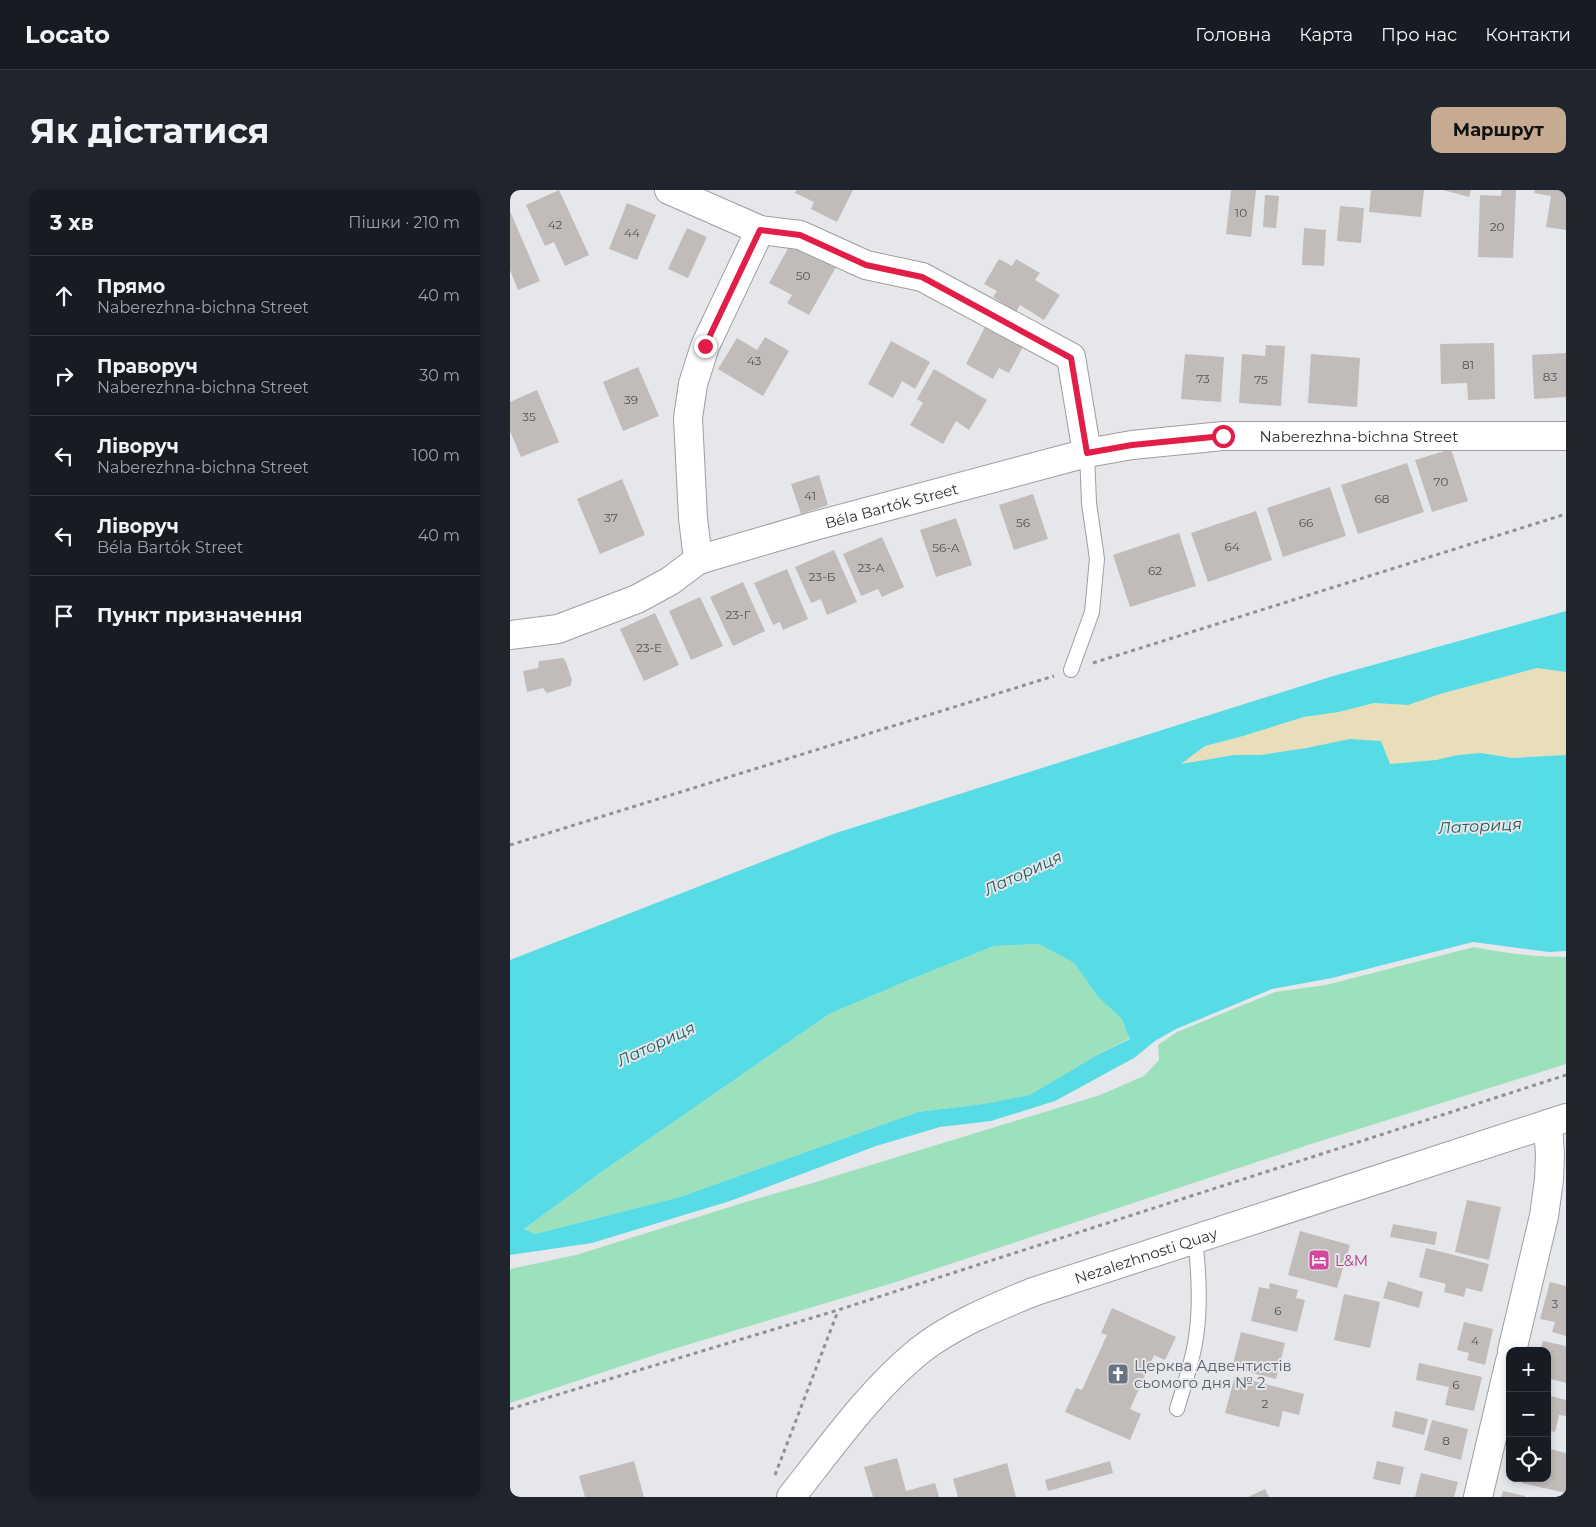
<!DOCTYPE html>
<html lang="uk">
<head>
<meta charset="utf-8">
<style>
	body { margin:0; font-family:Montserrat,sans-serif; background:#20242c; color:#f1f3f6 }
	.controls { position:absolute; right:15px; bottom:15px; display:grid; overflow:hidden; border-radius:10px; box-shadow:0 2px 8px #0003 }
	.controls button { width:45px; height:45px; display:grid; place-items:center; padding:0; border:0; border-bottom:1px solid #363941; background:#171b24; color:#f1f3f6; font:25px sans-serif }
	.stop { position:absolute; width:15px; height:15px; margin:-11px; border:4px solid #e11d48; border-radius:50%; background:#fff }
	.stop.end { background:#e11d48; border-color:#fff; box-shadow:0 1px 5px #0008 }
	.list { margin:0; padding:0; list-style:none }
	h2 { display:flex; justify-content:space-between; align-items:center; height:65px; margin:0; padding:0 20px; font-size:21px }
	h2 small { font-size:16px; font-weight:400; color:#9ea1a6 }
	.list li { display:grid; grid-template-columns:32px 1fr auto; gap:15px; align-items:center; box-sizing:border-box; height:80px; padding:0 20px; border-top:1px solid #363941 }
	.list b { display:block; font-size:19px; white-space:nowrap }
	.list p { margin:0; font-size:16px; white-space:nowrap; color:#9ea1a6 }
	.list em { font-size:16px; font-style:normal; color:#9ea1a6 }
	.icon { flex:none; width:28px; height:28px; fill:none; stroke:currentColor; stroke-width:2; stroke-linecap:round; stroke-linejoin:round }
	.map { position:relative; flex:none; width:1056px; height:1307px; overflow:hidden; border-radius:10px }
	header { display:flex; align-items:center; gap:30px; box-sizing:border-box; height:70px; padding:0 25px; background:#171b24; border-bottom:1px solid #363941 }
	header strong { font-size:24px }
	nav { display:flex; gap:28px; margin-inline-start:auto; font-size:18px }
	.intro { display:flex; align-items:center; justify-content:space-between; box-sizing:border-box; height:120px; padding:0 30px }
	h1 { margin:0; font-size:35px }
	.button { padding:12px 22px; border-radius:10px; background:#c6ab92; color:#111; font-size:18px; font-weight:700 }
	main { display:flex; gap:30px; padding:0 30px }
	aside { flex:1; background:#171b24; border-radius:10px; box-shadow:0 2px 8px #0003 }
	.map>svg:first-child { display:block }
</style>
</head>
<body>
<header>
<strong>Locato</strong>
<nav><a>Головна</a><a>Карта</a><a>Про нас</a><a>Контакти</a></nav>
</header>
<div class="intro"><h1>Як дістатися</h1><a class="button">Маршрут</a></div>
<main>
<aside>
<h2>3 хв<small>Пішки · 210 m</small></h2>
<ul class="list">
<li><svg class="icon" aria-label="ahead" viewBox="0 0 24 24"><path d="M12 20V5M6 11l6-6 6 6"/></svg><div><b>Прямо</b><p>Naberezhna-bichna Street</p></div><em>40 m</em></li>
<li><svg class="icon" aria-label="right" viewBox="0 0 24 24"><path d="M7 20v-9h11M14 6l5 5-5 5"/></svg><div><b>Праворуч</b><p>Naberezhna-bichna Street</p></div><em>30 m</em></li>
<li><svg class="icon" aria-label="left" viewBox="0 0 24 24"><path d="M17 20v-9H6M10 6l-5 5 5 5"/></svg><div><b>Ліворуч</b><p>Naberezhna-bichna Street</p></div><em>100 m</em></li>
<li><svg class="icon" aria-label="left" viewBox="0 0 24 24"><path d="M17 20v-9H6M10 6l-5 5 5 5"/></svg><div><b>Ліворуч</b><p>Béla Bartók Street</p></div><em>40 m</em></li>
<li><svg class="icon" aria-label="arrive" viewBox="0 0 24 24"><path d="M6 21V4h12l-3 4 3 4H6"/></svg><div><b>Пункт призначення</b></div></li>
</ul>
</aside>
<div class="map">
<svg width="1056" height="1307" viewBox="0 0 1056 1307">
	<rect width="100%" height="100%" fill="#e6e7eb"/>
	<g fill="#9ce0bc">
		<polygon points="529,754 564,773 588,807 612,829 620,848 587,865 521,905 473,914 408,922 170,1007 25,1044 14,1039 90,983 319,824 399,790 484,756"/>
		<path d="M964,757C994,763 1025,767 1056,767V874L801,954L386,1092L160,1160L0,1213V1079L66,1065L239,1011L299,994L590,905L634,886L649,870L648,855L667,842L765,802L816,795Z"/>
	</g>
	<polygon fill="#e8deb9" points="1027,478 1056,482 1056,565 1002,568 971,563 948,565 926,570 880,574 841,549 796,558 750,565 724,565 670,574 695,556 733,546 794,527 829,522 864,513 898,515 930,504"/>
	<path fill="#57dbe5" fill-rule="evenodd" d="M1056,421V482L1027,478L930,504L898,515L864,513L829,522L794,527L733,546L695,556L671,574L724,565H750L796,558L840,549L871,551L880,574L926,570L948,565L971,563L1002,568L1056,565V761L1039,762L963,752L822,788L762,799L666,839L645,851L624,868L545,911L481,931L430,937L366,956L220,1011L82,1053L0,1065V770L326,643L820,487ZM529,754L564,773L588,807L612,829L620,849L587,865L520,905L473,914L408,922L170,1007L25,1044L14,1039L90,983L319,824L399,790L484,756Z"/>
	<g fill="#c1bcba">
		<polygon points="49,0 79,65 55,76 44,52 35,56 16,15"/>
		<polygon points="287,0 343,0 327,32 301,19 304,12 285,3"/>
		<polygon points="721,0 746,0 741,47 716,44"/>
		<polygon points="861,0 914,0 911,27 859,22"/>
		<polygon points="933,0 961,0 959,7"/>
		<polygon points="992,0 1006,0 1003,68 968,67 970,5 991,6"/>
		<polygon points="1025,0 1056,0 1056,40 1036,37 1041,6 1024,3"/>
		<polygon points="755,5 769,6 766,38 753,37"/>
		<polygon points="117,13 146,25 127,70 99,59"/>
		<polygon points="830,16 854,18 851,53 827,51"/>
		<polygon points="0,21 30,91 8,100 0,80"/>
		<polygon points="177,38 197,47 178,88 158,79"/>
		<polygon points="794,38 816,40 814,76 792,75"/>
		<polygon points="281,53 326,77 299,125 277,113 282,105 259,93"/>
		<polygon points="489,69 502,76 506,69 530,83 525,90 550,105 534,130 510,115 506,122 483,107 487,101 474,94"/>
		<polygon points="477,133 515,153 499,183 489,178 483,189 456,174"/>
		<polygon points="255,147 279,161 253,206 208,179 227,148 247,160"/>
		<polygon points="381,151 420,172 405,199 392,191 383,208 358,194"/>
		<polygon points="984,153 985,209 958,210 957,193 931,194 930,154"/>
		<polygon points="756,155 775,156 771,216 729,213 732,164 755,166"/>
		<polygon points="1056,163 1056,207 1024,209 1022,165"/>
		<polygon points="675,164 714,167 711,212 671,209"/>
		<polygon points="801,164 850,168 847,217 798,213"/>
		<polygon points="128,177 149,226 113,241 93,192"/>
		<polygon points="424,179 477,210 459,240 446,231 433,254 400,235 413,213 407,209"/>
		<polygon points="27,200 49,252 11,267 0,241 0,212"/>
		<polygon points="941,259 958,311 922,322 905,270"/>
		<polygon points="897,273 914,322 848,344 831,295"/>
		<polygon points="309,285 318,315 291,324 281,294"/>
		<polygon points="112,289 135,345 90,364 67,309"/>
		<polygon points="820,297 836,346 773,367 757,318"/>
		<polygon points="523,304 538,349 504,360 489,315"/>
		<polygon points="746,321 762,370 698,392 681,343"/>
		<polygon points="446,328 462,375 426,387 410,340"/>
		<polygon points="669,343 686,396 620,417 603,365"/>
		<polygon points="372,347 394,397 372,407 368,399 351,406 333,364"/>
		<polygon points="324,360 347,412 317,425 311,409 301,413 285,377"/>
		<polygon points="277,379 298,429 273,440 270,432 263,435 244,393"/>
		<polygon points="233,392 255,441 223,456 200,407"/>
		<polygon points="190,407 213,456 181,470 159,421"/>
		<polygon points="145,423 169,475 134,491 110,439"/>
		<polygon points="53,468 56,472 62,490 60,496 37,503 33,498 17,502 13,481 28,478 29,471"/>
		<polygon points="957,1010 991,1017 979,1070 945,1062"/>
		<polygon points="883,1034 927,1042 925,1055 880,1047"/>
		<polygon points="790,1041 840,1055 827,1098 778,1085"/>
		<polygon points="916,1058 979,1074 972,1102 956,1098 954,1107 934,1102 936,1094 909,1087"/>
		<polygon points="878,1091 913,1102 909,1118 873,1108"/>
		<polygon points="1040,1092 1056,1096 1056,1146 1042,1142 1045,1132 1030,1129"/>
		<polygon points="760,1093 788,1100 786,1108 795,1110 787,1142 741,1131 749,1097 759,1099"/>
		<polygon points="834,1104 870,1112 860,1158 824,1150"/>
		<polygon points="602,1118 666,1147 655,1170 644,1165 620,1219 631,1224 620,1250 555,1222 566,1198 572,1200 597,1145 591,1143"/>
		<polygon points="954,1132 983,1139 975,1175 957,1170 959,1163 947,1160"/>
		<polygon points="731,1142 775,1153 766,1189 722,1178"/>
		<polygon points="1033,1151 1056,1156 1056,1193 1037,1188 1037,1161 1030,1161"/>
		<polygon points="909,1173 972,1187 964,1221 935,1215 939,1197 906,1190"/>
		<polygon points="725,1186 794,1204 789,1225 773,1221 769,1237 715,1223"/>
		<polygon points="1037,1205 1056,1210 1056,1226 1049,1225 1045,1242 1037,1240"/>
		<polygon points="885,1221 918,1229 914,1245 882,1237"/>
		<polygon points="922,1230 958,1239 951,1270 914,1260"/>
		<polygon points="1037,1258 1056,1263 1056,1303 1012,1293 1013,1288 1037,1288"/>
		<polygon points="387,1268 396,1301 425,1293 429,1307 363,1307 354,1277"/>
		<polygon points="124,1271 134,1307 75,1307 69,1286"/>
		<polygon points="600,1271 603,1283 538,1301 535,1290"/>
		<polygon points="867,1271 894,1277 890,1295 863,1289"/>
		<polygon points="497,1273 506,1307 448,1307 443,1289"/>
		<polygon points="911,1283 948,1292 944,1307 905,1307"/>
		<polygon points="755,1299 759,1307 738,1307"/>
		<polygon points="993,1301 1015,1306 1015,1307 991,1307"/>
	</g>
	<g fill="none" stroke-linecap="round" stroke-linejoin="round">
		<g stroke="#9d9ea2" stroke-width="16">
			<g id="service">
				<polyline points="561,480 582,422 587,369 579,313 577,263"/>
				<path d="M667,1219C674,1195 683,1171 686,1147C691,1114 689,1082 685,1049"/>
			</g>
		</g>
		<g stroke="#9d9ea2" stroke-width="30">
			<g id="minor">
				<path id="s1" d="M159,0L250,40L290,45L356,75L412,87L561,167L577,263L622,255L713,246H1056"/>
				<path id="s2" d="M188,370L304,336L577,263"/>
				<polyline points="0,445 48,439 127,409 160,391 188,370 183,328 178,228 183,194 195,156 250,40"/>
			</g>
		</g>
		<g stroke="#9d9ea2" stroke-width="30">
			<g id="tertiary">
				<polyline points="1002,1161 1034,1026 1039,990 1040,965 1038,934"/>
				<path id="s3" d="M281,1307C321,1257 359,1202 409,1161C442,1135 484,1118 523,1102L1056,928"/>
				<polyline points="968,1307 1000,1171"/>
			</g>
		</g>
		<g stroke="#919194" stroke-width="3" stroke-dasharray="4 4" stroke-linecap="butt">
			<polyline points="583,473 1056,324"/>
			<polyline points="0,655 544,486"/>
			<polyline points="0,1219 328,1120 1056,885"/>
			<polyline points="265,1285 328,1121"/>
		</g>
		<use href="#service" stroke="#fff" stroke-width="14"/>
		<use href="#minor" stroke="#fff" stroke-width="28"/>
		<use href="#tertiary" stroke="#fff" stroke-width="28"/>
	</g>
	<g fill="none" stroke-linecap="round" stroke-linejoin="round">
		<polyline stroke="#e11d48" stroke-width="6" points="195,156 250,40 290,45 356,75 412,87 561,168 577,263 622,255 713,246"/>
	</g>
	<defs>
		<g id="hotel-square" transform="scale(1.125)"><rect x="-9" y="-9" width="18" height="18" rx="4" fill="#d1479c" stroke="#e6e7eb"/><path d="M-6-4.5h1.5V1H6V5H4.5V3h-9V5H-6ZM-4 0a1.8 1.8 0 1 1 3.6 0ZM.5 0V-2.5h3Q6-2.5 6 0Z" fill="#fff"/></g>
		<g id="church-square" transform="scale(1.125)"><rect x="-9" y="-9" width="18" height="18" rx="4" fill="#6b7280" stroke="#e6e7eb"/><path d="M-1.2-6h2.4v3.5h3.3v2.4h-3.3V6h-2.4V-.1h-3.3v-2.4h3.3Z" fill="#fff"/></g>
	</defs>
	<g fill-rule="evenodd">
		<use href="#hotel-square" x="809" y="1070"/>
		<use href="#church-square" x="608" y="1184"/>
	</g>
	<g text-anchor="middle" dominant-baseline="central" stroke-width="4" stroke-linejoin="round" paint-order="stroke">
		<g font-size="12" fill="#545354">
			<text x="731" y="22">10</text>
			<text x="45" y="34">42</text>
			<text x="987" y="36">20</text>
			<text x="122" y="42">44</text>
			<text x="293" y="85">50</text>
			<text x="244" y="170">43</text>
			<text x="958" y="174">81</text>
			<text x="1040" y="186">83</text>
			<text x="693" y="188">73</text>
			<text x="751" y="189">75</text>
			<text x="121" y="209">39</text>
			<text x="19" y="226">35</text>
			<text x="931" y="291">70</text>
			<text x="300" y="305">41</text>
			<text x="872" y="308">68</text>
			<text x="101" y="327">37</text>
			<text x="513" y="332">56</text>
			<text x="796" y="332">66</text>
			<text x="722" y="356">64</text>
			<text x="436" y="357">56-А</text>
			<text x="361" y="377">23-А</text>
			<text x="645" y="380">62</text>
			<text x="312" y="386">23-Б</text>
			<text x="228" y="424">23-Г</text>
			<text x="139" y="457">23-Е</text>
			<text x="1045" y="1113">3</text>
			<text x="768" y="1120">6</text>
			<text x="965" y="1150">4</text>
			<text x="946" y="1194">6</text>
			<text x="755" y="1213">2</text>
			<text x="936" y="1250">8</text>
		</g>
		<g font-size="15" fill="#303032" stroke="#e6e7eb">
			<text stroke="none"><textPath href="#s1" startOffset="809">Naberezhna-bichna Street</textPath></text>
			<text stroke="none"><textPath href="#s2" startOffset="201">Béla Bartók Street</textPath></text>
			<text stroke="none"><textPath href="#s3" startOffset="442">Nezalezhnosti Quay</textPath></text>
		</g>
		<g font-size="15" fill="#b23c85" stroke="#e6e7eb" text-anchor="start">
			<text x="825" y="1070">L&amp;M</text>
		</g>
		<g font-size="15" fill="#5b616d" stroke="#e6e7eb" text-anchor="start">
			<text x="624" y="1175">Церква Адвентистів<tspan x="624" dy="17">сьомого дня № 2</tspan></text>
		</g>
		<g font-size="16" font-style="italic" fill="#225a5e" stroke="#e6e7eb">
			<text transform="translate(970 636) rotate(-3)">Латориця</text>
			<text transform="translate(513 683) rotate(-25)">Латориця</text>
			<text transform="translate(146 854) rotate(-25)">Латориця</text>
		</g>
	</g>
</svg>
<div class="controls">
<button>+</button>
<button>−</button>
<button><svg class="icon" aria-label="locate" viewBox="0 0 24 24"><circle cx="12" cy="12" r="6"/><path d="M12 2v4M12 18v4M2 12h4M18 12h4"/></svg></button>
</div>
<div class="stop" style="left:713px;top:246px"></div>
<div class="stop end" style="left:195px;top:156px"></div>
</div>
</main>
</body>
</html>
